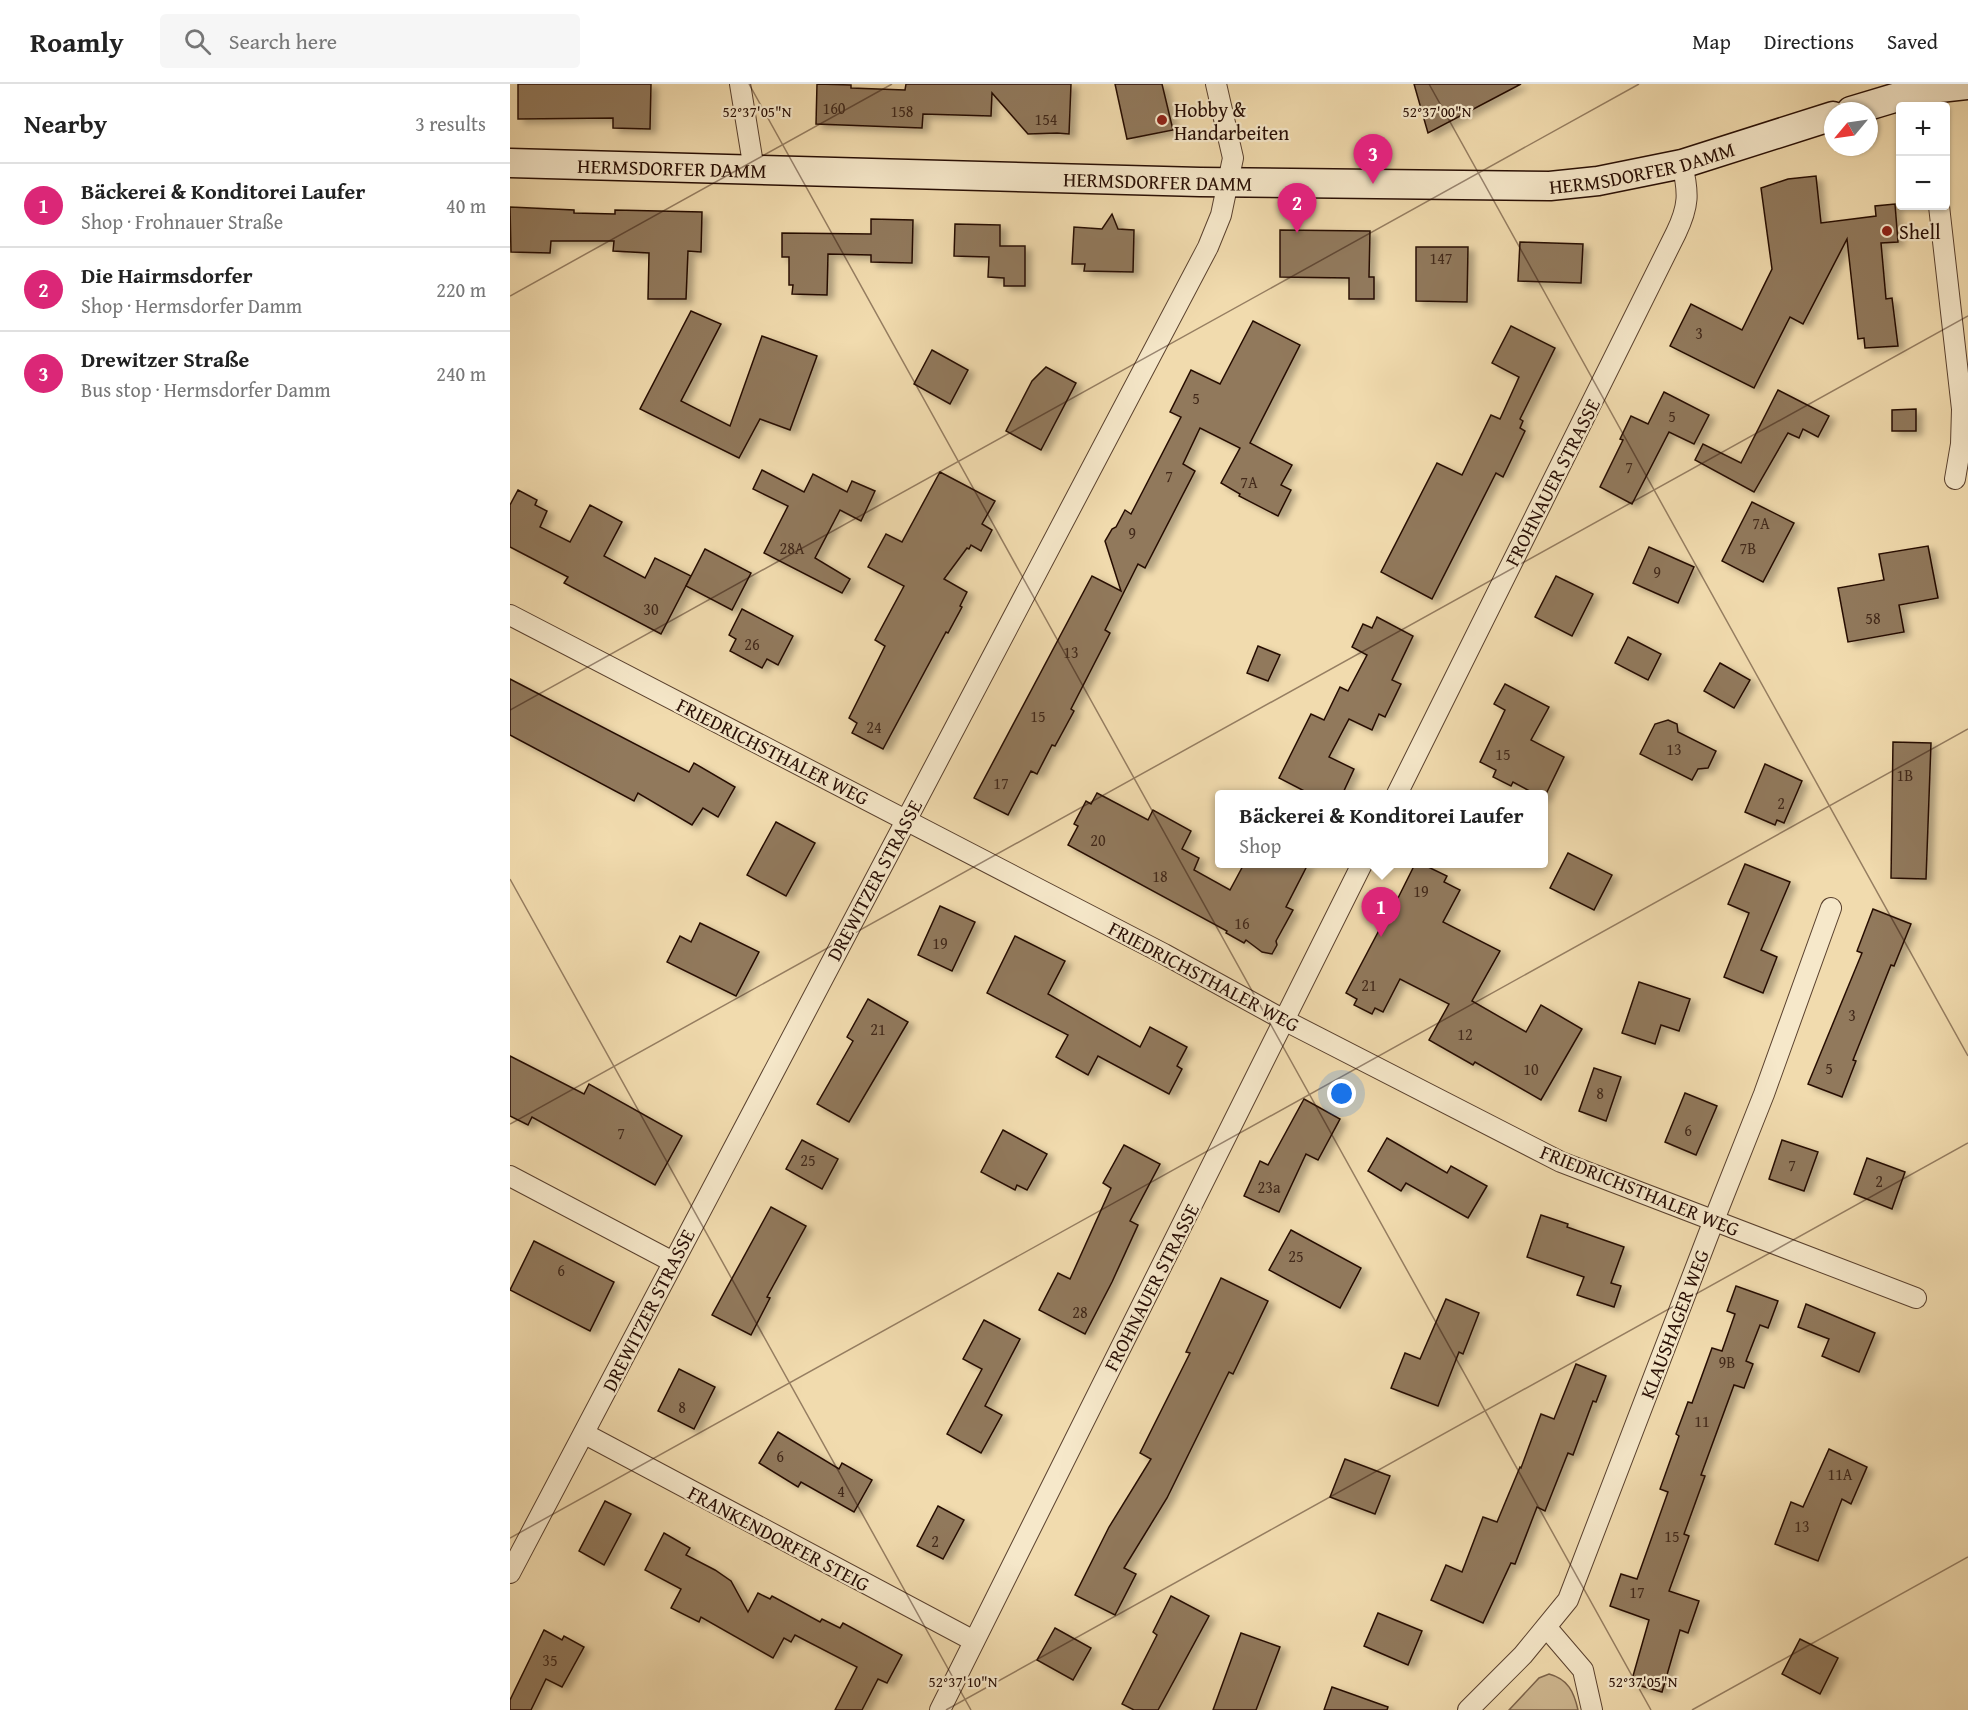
<!DOCTYPE html>
<html lang="en">
<head>
<meta charset="utf-8">
<style>
	body { margin:0; font-family:"Gentium Book Plus",serif; background:#f6f6f6; color:#222 }
	.controls { position:absolute; right:18px; top:18px; display:grid; overflow:hidden; border-radius:6px; box-shadow:0 2px 4px #0004 }
	.controls button { width:54px; height:54px; display:grid; place-items:center; padding:0; border:0; border-bottom:2px solid #e0e0e0; background:#fff; color:#222; font:30px sans-serif }
	.compass { position:absolute; left:1314px; top:18px; width:54px; height:54px; border-radius:50%; background:#fff; box-shadow:0 2px 4px #0004; rotate:241deg }
	.you { position:absolute; left:832px; top:1010px; width:21px; height:21px; margin:-15px; border:4px solid #fff; border-radius:50%; background:#1a73e8; box-shadow:0 0 0 9px #1a73e833 }
	.badge { display:grid; place-items:center; width:39px; height:39px; border-radius:50%; background:#db2777; color:#fff; font-size:20px; font-weight:700 }
	.pin { position:absolute; translate:-50% -50px; filter:drop-shadow(0 2px 3px #0008) }
	.pin::after { content:''; position:absolute; top:32px; width:21px; height:18px; background:inherit; clip-path:polygon(0 0,100% 0,50% 100%) }
	.popup { position:absolute; left:705px; top:706px; width:333px; height:78px; box-sizing:border-box; display:grid; place-content:center; border-radius:6px; background:#fff; filter:drop-shadow(0 2px 4px #0005); font-size:20px; white-space:nowrap; color:#767676 }
	.popup b { font-size:22px; color:#222 }
	.popup::after { content:''; position:absolute; left:50%; top:100%; margin-left:-12px; border:12px solid transparent; border-top-color:#fff }
	.list { margin:0; padding:0; list-style:none }
	h2 { display:flex; justify-content:space-between; align-items:center; height:78px; margin:0; padding:0 24px; font-size:26px }
	h2 small { font-size:20px; font-weight:400; color:#767676 }
	.list li { display:grid; grid-template-columns:39px 1fr auto; gap:18px; align-items:center; box-sizing:border-box; height:84px; padding:0 24px; border-top:2px solid #e0e0e0 }
	.list b { display:block; font-size:22px; white-space:nowrap }
	.list p { margin:0; font-size:20px; white-space:nowrap; color:#767676 }
	.list em { font-size:20px; font-style:normal; color:#767676 }
	.icon { flex:none; width:33px; height:33px; fill:none; stroke:currentColor; stroke-width:2; stroke-linecap:round; stroke-linejoin:round }
	.map { position:relative; flex:none; width:1458px; height:1626px; overflow:hidden }
	header { display:flex; align-items:center; gap:36px; box-sizing:border-box; height:84px; padding:0 30px; background:#fff; border-bottom:2px solid #e0e0e0 }
	header strong { font-size:28px }
	nav { display:flex; gap:33px; margin-inline-start:auto; font-size:21px }
	.search { width:420px; height:54px; background:#f6f6f6; display:flex; align-items:center; gap:15px; box-sizing:border-box; padding:0 21px; border-radius:6px; color:#767676; font-size:22px }
	main { display:flex }
	aside { flex:1; background:#fff }
	.map>svg:first-child { display:block }
</style>
</head>
<body>
<header>
<strong>Roamly</strong>
<div class="search"><svg class="icon" aria-label="search" viewBox="0 0 24 24"><circle cx="10" cy="10" r="6"/><path d="M15 15l6 6"/></svg>Search here</div>
<nav><a>Map</a><a>Directions</a><a>Saved</a></nav>
</header>
<main>
<aside>
<h2>Nearby<small>3 results</small></h2>
<ul class="list">
<li><span class="badge">1</span><div><b>Bäckerei &amp; Konditorei Laufer</b><p>Shop · Frohnauer Straße</p></div><em>40 m</em></li>
<li><span class="badge">2</span><div><b>Die Hairmsdorfer</b><p>Shop · Hermsdorfer Damm</p></div><em>220 m</em></li>
<li><span class="badge">3</span><div><b>Drewitzer Straße</b><p>Bus stop · Hermsdorfer Damm</p></div><em>240 m</em></li>
</ul>
</aside>
<div class="map">
<svg width="1458" height="1626" viewBox="0 0 1458 1626">
	<defs>
		<filter id="shadow"><feDropShadow dx="6" dy="4" stdDeviation="3" flood-color="#0004"/></filter>
	</defs>
	<rect width="100%" height="100%" fill="#f1dbae"/>
	<filter id="stains"><feTurbulence type="fractalNoise" baseFrequency=".00333" numOctaves="4"/><feColorMatrix values="0 0 0 0 .2 0 0 0 0 .09 0 0 0 0 .02 0 0 0 .5 -.17"/></filter>
	<radialGradient id="worn" r=".72"><stop offset=".6" stop-color="#630" stop-opacity="0"/><stop offset="1" stop-color="#630" stop-opacity=".3"/></radialGradient>
	<path fill="#cfb891" stroke="#7c634a" stroke-width="1.5" d="M1039,1590C1058,1595 1064,1608 1068,1626H999L1029,1594Z"/>
	<g fill="#91795c" stroke="#280e04" stroke-width="1.5" filter="url(#shadow)">
		<polygon points="8,0 141,0 140,45 103,44 103,34 8,35"/>
		<polygon points="307,0 341,1 341,4 395,6 396,0 561,0 559,50 547,49 518,50 482,9 481,32 413,30 412,44 306,40"/>
		<polygon points="605,0 652,0 663,46 617,55"/>
		<polygon points="904,0 1011,0 918,49"/>
		<polygon points="1306,92 1311,139 1366,132 1365,122 1385,120 1388,158 1371,159 1376,215 1382,214 1388,262 1355,264 1354,254 1348,255 1337,155 1293,240 1280,233 1244,304 1160,262 1181,220 1232,246 1262,185 1251,104 1278,95"/>
		<polygon points="0,123 64,126 64,129 105,130 105,126 192,128 191,168 178,167 176,215 138,215 139,169 103,167 104,157 41,157 40,169 1,168"/>
		<polygon points="602,130 608,145 624,146 623,188 574,187 575,180 562,180 564,143 592,145"/>
		<polygon points="361,135 403,136 402,179 361,178 361,171 318,170 317,211 282,210 283,201 279,201 279,173 272,173 272,149 361,150"/>
		<polygon points="445,140 490,141 490,162 515,162 515,202 494,202 494,194 478,193 479,173 444,172"/>
		<polygon points="770,146 860,147 859,193 864,193 864,215 839,215 839,194 770,193"/>
		<polygon points="1010,158 1073,160 1071,199 1008,197"/>
		<polygon points="906,163 958,163 957,218 906,217"/>
		<polygon points="181,227 211,240 171,317 220,342 252,252 307,272 280,346 250,335 229,374 130,325"/>
		<polygon points="743,237 790,261 740,359 782,381 771,401 781,406 768,432 729,412 730,410 711,399 730,364 690,344 673,380 685,387 635,484 628,480 595,546 600,549 561,625 564,627 545,662 542,661 527,690 521,687 498,731 464,714 582,492 611,507 595,457 602,445 606,443 615,426 621,430 671,333 660,328 681,286 710,300"/>
		<polygon points="1001,242 1045,264 1010,335 1013,337 1010,344 1015,347 993,393 986,389 922,515 871,488 927,379 952,391 981,331 990,335 1009,293 982,279"/>
		<polygon points="422,266 458,286 440,320 404,300"/>
		<polygon points="536,283 566,299 531,366 496,347 522,297"/>
		<polygon points="1268,306 1319,332 1308,353 1293,345 1289,354 1278,349 1244,408 1185,376 1193,360 1231,379"/>
		<polygon points="1154,308 1199,331 1184,360 1159,348 1122,420 1090,403 1113,356 1110,355 1121,332 1138,340"/>
		<polygon points="1406,325 1406,347 1382,347 1382,326"/>
		<polygon points="252,386 294,408 303,390 337,408 342,397 365,407 351,437 330,426 305,474 340,495 332,509 254,469 278,422 243,405"/>
		<polygon points="430,388 485,417 472,440 482,446 471,467 461,461 459,465 457,464 434,495 457,508 450,522 452,523 438,549 436,548 373,665 342,649 347,639 339,634 375,562 365,556 394,502 358,483 376,450 392,458"/>
		<polygon points="8,406 27,416 25,421 37,427 30,443 60,458 80,421 112,438 94,472 135,494 145,474 181,492 151,550 54,499 58,493 0,463 0,421"/>
		<polygon points="1242,418 1284,439 1253,498 1212,477"/>
		<polygon points="1418,462 1428,514 1389,521 1394,548 1338,558 1328,504 1374,496 1369,470"/>
		<polygon points="1139,463 1184,483 1168,519 1123,499"/>
		<polygon points="195,465 241,489 222,526 176,502"/>
		<polygon points="1046,492 1083,510 1062,552 1025,533"/>
		<polygon points="232,525 283,552 268,581 257,575 252,584 220,567 226,555 219,551"/>
		<polygon points="867,533 903,552 882,596 891,600 875,633 869,630 862,646 839,635 819,673 844,685 832,711 802,711 769,694 801,630 814,636 830,603 838,607 857,571 842,563 853,540 862,544"/>
		<polygon points="1118,553 1151,570 1138,596 1105,579"/>
		<polygon points="748,562 770,571 758,597 737,589"/>
		<polygon points="1210,579 1240,596 1224,624 1194,607"/>
		<polygon points="0,595 179,688 184,679 225,703 208,733 193,724 182,741 128,709 124,717 0,651"/>
		<polygon points="995,600 1039,623 1021,656 1054,673 1034,714 1033,711 1027,711 1003,698 1001,702 983,693 986,686 970,678 995,626 984,620"/>
		<polygon points="1158,636 1167,640 1168,648 1206,667 1198,684 1188,685 1182,696 1130,670 1145,640"/>
		<polygon points="1383,658 1421,659 1416,795 1381,794"/>
		<polygon points="1255,680 1292,697 1274,739 1267,736 1265,741 1235,728"/>
		<polygon points="587,709 638,736 643,726 681,747 672,765 689,774 684,786 720,806 734,780 798,780 776,823 783,826 766,857 767,861 762,870 752,868 736,856 734,859 716,849 717,847 558,761 568,742 564,740 576,717 581,720"/>
		<polygon points="266,738 305,759 276,812 237,791"/>
		<polygon points="1058,769 1102,791 1084,826 1040,804"/>
		<polygon points="905,780 912,780 937,792 934,798 950,806 933,838 990,867 962,917 1016,948 1031,921 1072,945 1031,1016 965,978 963,981 919,956 939,920 890,895 873,928 865,924 862,930 844,921 847,915 836,909 875,835 877,836"/>
		<polygon points="1235,780 1280,798 1251,866 1267,873 1253,909 1214,893 1239,829 1218,820"/>
		<polygon points="430,822 465,838 442,887 408,871"/>
		<polygon points="1363,825 1401,840 1384,882 1381,881 1343,976 1346,977 1332,1013 1298,1000 1352,869 1347,867"/>
		<polygon points="190,839 249,868 226,912 157,878 170,852 181,858"/>
		<polygon points="505,852 555,877 538,910 630,963 640,943 677,963 667,982 672,985 659,1010 588,972 578,991 546,973 558,951 477,909"/>
		<polygon points="1129,898 1180,915 1169,947 1151,941 1145,960 1112,949"/>
		<polygon points="358,915 398,938 339,1038 307,1020 343,957 337,953"/>
		<polygon points="0,972 74,1010 79,1000 172,1052 145,1101 22,1033 18,1041 0,1032"/>
		<polygon points="1084,984 1111,993 1096,1037 1069,1027"/>
		<polygon points="1175,1009 1207,1022 1186,1071 1155,1058"/>
		<polygon points="794,1015 830,1035 808,1076 796,1070 769,1128 734,1112 750,1077 758,1081"/>
		<polygon points="493,1046 537,1070 517,1106 507,1101 505,1106 471,1088"/>
		<polygon points="877,1054 937,1089 941,1082 977,1102 958,1134 896,1099 891,1107 858,1087"/>
		<polygon points="292,1056 328,1075 312,1105 276,1085"/>
		<polygon points="1272,1056 1308,1068 1294,1107 1259,1095"/>
		<polygon points="614,1061 650,1080 620,1137 628,1141 602,1198 575,1250 529,1226 548,1189 560,1195 601,1104 593,1099"/>
		<polygon points="1357,1074 1395,1088 1382,1125 1344,1110"/>
		<polygon points="261,1123 296,1142 257,1213 260,1214 241,1251 202,1231"/>
		<polygon points="1031,1131 1058,1140 1057,1143 1114,1163 1101,1199 1111,1202 1104,1223 1067,1211 1074,1193 1017,1173"/>
		<polygon points="781,1146 851,1184 830,1224 759,1186"/>
		<polygon points="24,1157 104,1198 80,1247 0,1206"/>
		<polygon points="711,1194 758,1217 723,1290 719,1288 657,1414 614,1484 626,1490 605,1531 565,1511 599,1443 641,1375 630,1369 680,1269 676,1268"/>
		<polygon points="1226,1202 1268,1217 1258,1244 1250,1241 1236,1277 1243,1280 1234,1304 1224,1301 1191,1391 1195,1392 1174,1450 1179,1452 1159,1507 1189,1517 1178,1549 1170,1546 1152,1608 1121,1599 1139,1536 1100,1522 1111,1490 1127,1495 1158,1408 1150,1405 1169,1352 1166,1350 1178,1318 1182,1319 1202,1264 1212,1267 1225,1230 1217,1227"/>
		<polygon points="936,1215 969,1229 953,1270 949,1268 928,1322 881,1304 895,1269 910,1275"/>
		<polygon points="1296,1220 1365,1249 1349,1288 1312,1272 1319,1255 1288,1243"/>
		<polygon points="474,1236 510,1255 475,1322 492,1331 471,1369 437,1350 472,1285 453,1275"/>
		<polygon points="1066,1280 1096,1292 1086,1318 1083,1317 1063,1371 1058,1369 1035,1427 1027,1423 1005,1480 1001,1479 973,1539 921,1516 936,1481 952,1488 973,1433 987,1438 1010,1383 1011,1384 1031,1330 1044,1335"/>
		<polygon points="169,1285 205,1303 184,1345 148,1327"/>
		<polygon points="268,1348 329,1385 332,1379 362,1396 344,1428 291,1398 288,1403 249,1379"/>
		<polygon points="1319,1365 1357,1383 1341,1420 1332,1415 1308,1477 1265,1460 1281,1418 1293,1423"/>
		<polygon points="835,1375 880,1392 865,1430 820,1413"/>
		<polygon points="95,1417 121,1430 94,1481 69,1467"/>
		<polygon points="428,1422 454,1436 433,1475 407,1462"/>
		<polygon points="154,1449 180,1464 176,1471 205,1486 221,1497 238,1528 248,1509 260,1515 262,1512 310,1538 312,1535 330,1544 333,1539 392,1571 377,1599 368,1595 352,1626 325,1626 347,1583 285,1551 281,1558 274,1554 263,1574 191,1533 189,1538 161,1524 171,1505 135,1486"/>
		<polygon points="661,1512 699,1532 648,1626 624,1626 612,1620 647,1551 643,1548"/>
		<polygon points="868,1529 912,1547 898,1581 854,1562"/>
		<polygon points="545,1544 581,1564 563,1596 527,1576"/>
		<polygon points="34,1546 52,1556 54,1552 74,1563 52,1603 36,1595 21,1626 0,1626 0,1616"/>
		<polygon points="731,1549 770,1563 746,1626 703,1626"/>
		<polygon points="1290,1555 1328,1574 1310,1610 1272,1590"/>
		<polygon points="822,1603 878,1623 877,1626 814,1626"/>
	</g>
	<g fill="none" stroke-linecap="round" stroke-linejoin="round">
		<g stroke="#5a412e" stroke-width="22">
			<g id="street">
				<polyline points="230,0 244,86"/>
				<polyline points="1429,122 1452,325 1451,360 1445,395"/>
				<polyline points="0,531 654,870 774,936 1051,1078 1406,1214"/>
				<path d="M887,710L1166,149C1179,122 1179,109 1172,80"/>
				<polyline points="0,1092 163,1178"/>
				<polyline points="75,1350 464,1557"/>
				<polyline points="0,1489 698,163 711,131 723,74 706,0"/>
				<polyline points="1037,1544 1073,1586 1082,1626"/>
				<polyline points="430,1626 852,780"/>
				<polyline points="958,1626 1013,1571 1058,1516 1204,1136 1254,1010 1321,824"/>
			</g>
		</g>
		<g stroke="#280e04" stroke-width="31">
			<g id="secondary">
				<polyline points="1341,27 1411,6 1458,1"/>
				<path id="s1" d="M0,79L690,98L1040,102L1088,97L1172,80L1323,32"/>
			</g>
		</g>
		<use href="#street" stroke="#f6e8ca" stroke-width="20"/>
		<use href="#secondary" stroke="#f6e8ca" stroke-width="28"/>
	</g>
	<path fill="none" stroke="#280e04" stroke-width="1.5" stroke-opacity="0.45" d="M239,0L1141,1626M919,0L1458,972M0,212L382,0M0,626L1129,0M0,795L461,1626M0,1040L1458,232M0,1454L1458,645M436,1626L1458,1059M1182,1626L1458,1473"/>
	<g fill="#8f2418" stroke="#f6e8ca" stroke-width="2">
		<circle cx="652" cy="36" r="6"/>
		<circle cx="1377" cy="147" r="6"/>
	</g>
	<g text-anchor="middle" dominant-baseline="central" stroke-width="4.5" stroke-linejoin="round" paint-order="stroke">
		<g font-size="16" fill="#42291a">
			<text x="324" y="24">160</text>
			<text x="392" y="27">158</text>
			<text x="536" y="35">154</text>
			<text x="931" y="174">147</text>
			<text x="1189" y="249">3</text>
			<text x="686" y="314">5</text>
			<text x="1162" y="332">5</text>
			<text x="1119" y="383">7</text>
			<text x="659" y="392">7</text>
			<text x="739" y="398">7A</text>
			<text x="1251" y="439">7A</text>
			<text x="622" y="449">9</text>
			<text x="282" y="464">28A</text>
			<text x="1238" y="464">7B</text>
			<text x="1147" y="488">9</text>
			<text x="141" y="525">30</text>
			<text x="1363" y="534">58</text>
			<text x="242" y="560">26</text>
			<text x="561" y="568">13</text>
			<text x="528" y="632">15</text>
			<text x="364" y="643">24</text>
			<text x="1164" y="665">13</text>
			<text x="993" y="670">15</text>
			<text x="1395" y="691">1B</text>
			<text x="491" y="699">17</text>
			<text x="1271" y="719">2</text>
			<text x="588" y="756">20</text>
			<text x="650" y="792">18</text>
			<text x="911" y="807">19</text>
			<text x="732" y="839">16</text>
			<text x="430" y="859">19</text>
			<text x="859" y="901">21</text>
			<text x="1342" y="931">3</text>
			<text x="368" y="945">21</text>
			<text x="955" y="950">12</text>
			<text x="1319" y="984">5</text>
			<text x="1021" y="985">10</text>
			<text x="1090" y="1009">8</text>
			<text x="1178" y="1046">6</text>
			<text x="111" y="1049">7</text>
			<text x="298" y="1076">25</text>
			<text x="1282" y="1081">7</text>
			<text x="1369" y="1097">2</text>
			<text x="759" y="1103">23a</text>
			<text x="786" y="1172">25</text>
			<text x="51" y="1186">6</text>
			<text x="570" y="1228">28</text>
			<text x="1217" y="1278">9B</text>
			<text x="172" y="1323">8</text>
			<text x="1192" y="1337">11</text>
			<text x="270" y="1372">6</text>
			<text x="1330" y="1390">11A</text>
			<text x="331" y="1407">4</text>
			<text x="1292" y="1442">13</text>
			<text x="1162" y="1452">15</text>
			<text x="425" y="1457">2</text>
			<text x="1127" y="1508">17</text>
			<text x="40" y="1576">35</text>
		</g>
		<g font-size="20" fill="#280e04" stroke="#f6e8ca" text-anchor="start">
			<text x="664" y="25">Hobby &amp;<tspan x="664" dy="23">Handarbeiten</tspan></text>
			<text x="1389" y="147">Shell</text>
		</g>
		<g font-size="20" fill="#280e04" stroke="#f6e8ca">
			<text stroke="none"><textPath href="#s1" startOffset="1134">HERMSDORFER DAMM</textPath></text>
			<text stroke="none"><textPath href="#s1" startOffset="162">HERMSDORFER DAMM</textPath></text>
			<text stroke="none"><textPath href="#s1" startOffset="648">HERMSDORFER DAMM</textPath></text>
			<text transform="translate(1042 398) rotate(-63)">FROHNAUER STRASSE</text>
			<text transform="translate(263 667) rotate(27)">FRIEDRICHSTHALER WEG</text>
			<text transform="translate(364 796) rotate(-62)">DREWITZER STRASSE</text>
			<text transform="translate(694 892) rotate(28)">FRIEDRICHSTHALER WEG</text>
			<text transform="translate(1130 1106) rotate(22)">FRIEDRICHSTHALER WEG</text>
			<text transform="translate(641 1203) rotate(-63)">FROHNAUER STRASSE</text>
			<text transform="translate(138 1226) rotate(-63)">DREWITZER STRASSE</text>
			<text transform="translate(1164 1240) rotate(-69)">KLAUSHAGER WEG</text>
			<text transform="translate(269 1454) rotate(28)">FRANKENDORFER STEIG</text>
		</g>
	</g>
	<g font-size="15" text-anchor="middle" fill="#280e04" stroke="#f6e8ca" stroke-width="4.5" stroke-linejoin="round" paint-order="stroke">
		<text x="247" y="33">52°37'05"N</text>
		<text x="927" y="33">52°37'00"N</text>
		<text x="453" y="1603">52°37'10"N</text>
		<text x="1133" y="1603">52°37'05"N</text>
	</g>
	<rect width="100%" height="100%" filter="url(#stains)"/>
	<rect width="100%" height="100%" fill="url(#worn)"/>
</svg>
<div class="controls">
<button>+</button>
<button>−</button>
</div>
<svg class="compass" viewBox="-18 -18 36 36"><path d="M0-13l5 13h-10z" fill="#e53935"/><path d="M0 13l5-13h-10z" fill="#767676"/></svg>
<div class="you"></div>
<div class="pin badge" style="left:871px;top:853px">1</div>
<div class="popup"><b>Bäckerei &amp; Konditorei Laufer</b>Shop</div>
<div class="pin badge" style="left:787px;top:149px">2</div>
<div class="pin badge" style="left:863px;top:100px">3</div>
</div>
</main>
</body>
</html>
